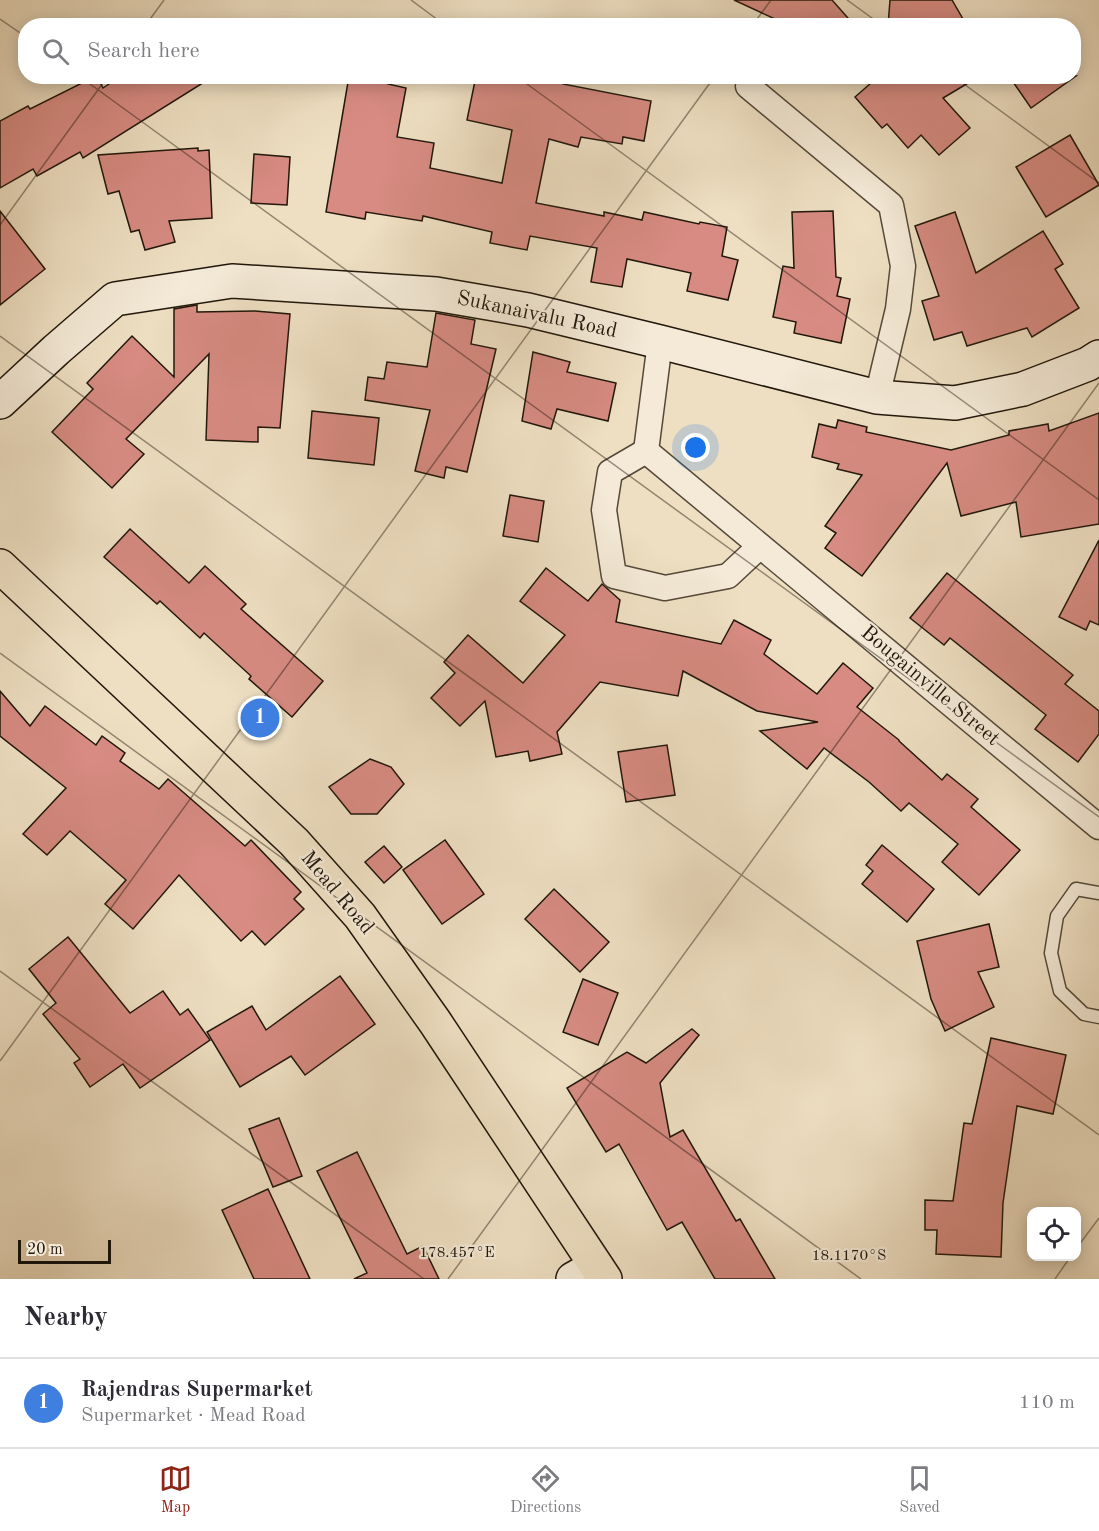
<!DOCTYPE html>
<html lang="en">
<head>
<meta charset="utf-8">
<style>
	body { margin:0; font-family:"Old Standard TT",serif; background:#f2f2f3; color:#2b2b33 }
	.controls { position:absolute; right:18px; bottom:18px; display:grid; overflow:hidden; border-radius:12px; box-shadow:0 3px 15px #0003 }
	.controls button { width:54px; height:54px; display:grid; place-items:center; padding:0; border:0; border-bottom:2px solid #e1e1e2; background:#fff; color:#2b2b33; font:30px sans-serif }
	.scale { position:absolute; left:18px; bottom:15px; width:93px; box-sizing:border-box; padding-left:6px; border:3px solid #21170b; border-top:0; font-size:16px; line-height:21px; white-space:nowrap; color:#21170b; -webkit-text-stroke:4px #f4ead7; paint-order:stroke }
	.you { position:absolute; left:696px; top:448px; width:21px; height:21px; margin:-15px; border:4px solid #fff; border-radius:50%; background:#1a73e8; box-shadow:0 0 0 9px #1a73e833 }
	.badge { display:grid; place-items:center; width:39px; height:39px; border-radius:50%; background:#8f2418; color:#fff; font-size:20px; font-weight:700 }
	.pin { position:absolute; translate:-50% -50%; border:3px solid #fff; box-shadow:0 2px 6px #0006 }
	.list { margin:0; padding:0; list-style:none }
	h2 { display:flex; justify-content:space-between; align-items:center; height:78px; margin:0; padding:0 24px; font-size:26px }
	h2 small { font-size:20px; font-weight:400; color:#7c7c81 }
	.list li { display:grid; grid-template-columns:39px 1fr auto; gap:18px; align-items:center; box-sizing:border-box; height:90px; padding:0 24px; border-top:2px solid #e1e1e2 }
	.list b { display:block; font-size:22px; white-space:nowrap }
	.list p { margin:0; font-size:20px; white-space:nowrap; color:#7c7c81 }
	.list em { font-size:20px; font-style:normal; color:#7c7c81 }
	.icon { flex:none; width:33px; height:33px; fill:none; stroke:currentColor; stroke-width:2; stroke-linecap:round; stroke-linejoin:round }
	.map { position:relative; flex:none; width:1099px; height:1279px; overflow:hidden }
	.search { position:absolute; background:#fff; box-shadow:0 3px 15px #0003; left:18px; right:18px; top:18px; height:66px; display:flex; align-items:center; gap:15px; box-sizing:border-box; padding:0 21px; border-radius:24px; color:#7c7c81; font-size:22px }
	.sheet { height:168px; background:#fff }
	nav { display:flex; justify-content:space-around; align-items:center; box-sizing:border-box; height:84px; border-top:2px solid #e1e1e2; background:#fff; font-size:16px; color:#7c7c81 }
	nav a { display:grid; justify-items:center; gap:3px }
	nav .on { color:#8f2418 }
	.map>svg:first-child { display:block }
</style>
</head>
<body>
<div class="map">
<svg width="1099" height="1279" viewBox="0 0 1099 1279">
	<rect width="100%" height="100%" fill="#eedfc2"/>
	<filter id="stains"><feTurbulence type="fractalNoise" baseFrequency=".00333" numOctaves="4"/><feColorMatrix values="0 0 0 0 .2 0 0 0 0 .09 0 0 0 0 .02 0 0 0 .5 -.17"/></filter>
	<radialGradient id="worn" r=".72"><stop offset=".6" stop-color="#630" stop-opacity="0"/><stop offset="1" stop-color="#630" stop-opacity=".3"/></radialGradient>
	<g fill="#d78b82" stroke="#21170b" stroke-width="1.5">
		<polygon points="734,0 832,0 855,26 790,26"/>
		<polygon points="890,0 952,0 967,26 888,26"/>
		<polygon points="96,76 97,76 103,88 121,76 214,76 83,158 80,152 37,176 33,169 0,188 0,121 28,106 30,109"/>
		<polygon points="349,76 389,76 388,84 406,88 397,137 434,143 430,168 502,183 512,130 467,120 476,76 504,76 531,82 532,76 564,76 563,84 651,101 644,141 623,137 622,144 581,137 578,147 549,139 536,203 604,216 604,212 642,220 644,212 699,224 700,222 727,227 722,256 738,260 728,300 687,291 691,273 627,259 622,287 591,282 597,248 530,236 527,250 490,243 492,232 423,216 422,221 366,212 365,219 326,212"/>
		<polygon points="879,76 980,76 943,98 970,128 939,155 921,135 908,148 887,124 882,128 855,97"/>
		<polygon points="1009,76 1076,76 1031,108"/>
		<polygon points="1070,135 1099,185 1046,217 1016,167"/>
		<polygon points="198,148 198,151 209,150 212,218 169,221 175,242 145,250 139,230 131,232 119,191 108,194 98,155"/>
		<polygon points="254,154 290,157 287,205 251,203"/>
		<polygon points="0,211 45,269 0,305"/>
		<polygon points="833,211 836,277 841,278 837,296 850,299 841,343 794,333 796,322 773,317 783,266 794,268 792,212"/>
		<polygon points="955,212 976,273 1043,231 1063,264 1055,269 1079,308 1032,337 1027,328 967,346 962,332 934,340 922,301 939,296 915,226"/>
		<polygon points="197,305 197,312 255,311 290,314 280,428 258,427 258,442 206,440 209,354 126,439 144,454 112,488 52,432 93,389 87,383 132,336 174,377 174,309"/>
		<polygon points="436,313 475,320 471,344 496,349 467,472 446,467 444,478 415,471 430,410 365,400 368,377 384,379 387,362 427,367"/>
		<polygon points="533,352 570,362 567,372 616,383 608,421 557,409 551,429 522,421"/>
		<polygon points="312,411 379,418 374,465 308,458"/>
		<polygon points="1099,413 1099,524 1021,537 1016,502 961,516 947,463 862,576 825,548 836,533 825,526 862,475 837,469 839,464 812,457 819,424 836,428 838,420 867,427 866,432 951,450 1009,435 1009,431 1048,424 1049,431"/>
		<polygon points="510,495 544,501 538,542 503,536"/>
		<polygon points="130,529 189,583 205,566 246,604 241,609 323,681 292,717 249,679 251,676 204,633 200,638 160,601 157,604 104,557"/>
		<polygon points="1099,540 1099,625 1090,621 1086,630 1059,617"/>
		<polygon points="546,568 588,601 602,584 620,600 616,622 721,644 734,620 771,640 764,654 817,694 843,663 873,688 857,707 899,740 899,741 942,780 947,774 978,799 971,807 1020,850 979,895 942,862 958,844 909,803 901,811 869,782 824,748 807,769 760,731 818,722 757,711 683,671 678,696 600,682 557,732 562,754 530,761 528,751 496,757 485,701 460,726 431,698 455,673 444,662 468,635 523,683 565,635 520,601"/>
		<polygon points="947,573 1073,675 1065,684 1099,711 1099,734 1078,762 1035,729 1046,715 950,638 944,645 910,618"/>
		<polygon points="0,691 30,726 45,706 96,745 102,736 125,753 120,761 159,789 168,779 245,846 251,840 301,892 294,899 304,909 265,945 252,931 241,941 179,875 133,929 105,904 126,880 70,831 47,855 23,834 66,788 0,736"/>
		<polygon points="667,745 675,795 626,802 618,752"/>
		<polygon points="370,759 391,767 404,784 377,814 351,814 329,787"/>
		<polygon points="445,840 484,894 442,924 403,870"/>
		<polygon points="882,845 934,889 907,922 862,884 873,871 866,865"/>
		<polygon points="384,846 402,867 384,883 365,862"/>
		<polygon points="554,889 609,942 580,972 525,919"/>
		<polygon points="989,924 999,967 978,972 994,1007 945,1031 931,999 917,941"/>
		<polygon points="68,937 130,1013 163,991 180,1015 188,1009 210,1040 140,1088 123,1064 90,1087 74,1063 80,1059 43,1014 56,1003 29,969"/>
		<polygon points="340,976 375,1024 305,1075 291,1056 240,1087 207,1032 252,1006 266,1030"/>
		<polygon points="583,979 618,993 598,1045 563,1032"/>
		<polygon points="692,1029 699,1035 660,1083 670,1137 683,1130 736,1221 740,1219 775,1279 715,1279 682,1222 667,1230 619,1144 606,1152 567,1088 627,1052 646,1063"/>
		<polygon points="991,1038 1066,1055 1053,1114 1017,1106 1003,1203 1001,1257 936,1254 937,1230 925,1230 925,1200 953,1201 964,1123 972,1124"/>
		<polygon points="279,1118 302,1176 273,1187 249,1129"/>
		<polygon points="357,1152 407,1254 423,1246 439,1279 354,1279 367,1273 317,1171"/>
		<polygon points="268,1189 310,1279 254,1279 222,1210"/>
	</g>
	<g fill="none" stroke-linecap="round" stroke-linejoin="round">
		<g stroke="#544939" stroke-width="15">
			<polyline id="service" points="1099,893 1076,889 1057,916 1051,953 1060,991 1084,1014 1099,1017"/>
		</g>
		<g stroke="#544939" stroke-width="27">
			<g id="minor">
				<polyline points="748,86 891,205 903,266 898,309 877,397"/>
				<polyline points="660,342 646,451 1099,827"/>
				<polyline points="646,451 610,472 604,510 614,576 665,588 728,576 760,546"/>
			</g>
		</g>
		<g stroke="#21170b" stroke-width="36">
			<g id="secondary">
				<polyline points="0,402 56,350 115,299 232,281 436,294 500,305 528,310 660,342 877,397 955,403 1023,389 1088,364 1099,357"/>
				<polyline points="573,1279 596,1266"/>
			</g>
		</g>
		<g stroke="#21170b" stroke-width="36">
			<polyline id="primary" points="0,566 294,842 360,916 435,1022 605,1279"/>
		</g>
		<use href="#service" stroke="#f4ead7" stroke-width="12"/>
		<use href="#minor" stroke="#f4ead7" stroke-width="24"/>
		<use href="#secondary" stroke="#f4ead7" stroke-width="33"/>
		<use href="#primary" stroke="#eedfc2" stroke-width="33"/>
	</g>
	<path fill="none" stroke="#21170b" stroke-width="1.5" stroke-opacity="0.45" d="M411,0L446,26M847,0L883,26M0,19L26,37M145,26L164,0M752,26L771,0M79,76L1099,817M516,76L1099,500M953,76L1099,183M0,225L108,76M0,336L1099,1135M0,653L861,1279M0,971L424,1279M0,1061L715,76M1076,1249L1099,1218M448,1279L1099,383M1055,1279L1071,1256"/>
	<g text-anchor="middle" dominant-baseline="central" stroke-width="4.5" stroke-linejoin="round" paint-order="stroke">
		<g font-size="21" fill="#21170b" stroke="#f4ead7">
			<text transform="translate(537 315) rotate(12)">Sukanaivalu Road</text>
			<text transform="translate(930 686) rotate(40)">Bougainville Street</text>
			<text transform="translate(337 893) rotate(50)">Mead Road</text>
		</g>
	</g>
	<g font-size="15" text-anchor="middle" fill="#21170b" stroke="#f4ead7" stroke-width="4.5" stroke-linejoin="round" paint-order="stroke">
		<text x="457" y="1257">178.457°E</text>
		<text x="849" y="1260">18.1170°S</text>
	</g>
	<rect width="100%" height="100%" filter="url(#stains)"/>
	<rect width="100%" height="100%" fill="url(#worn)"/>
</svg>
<div class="controls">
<button><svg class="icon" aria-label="locate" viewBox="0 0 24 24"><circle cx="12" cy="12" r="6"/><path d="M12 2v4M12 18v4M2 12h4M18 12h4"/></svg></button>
</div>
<div class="scale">20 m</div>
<div class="you"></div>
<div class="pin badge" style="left:260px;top:718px;background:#3f7fe0">1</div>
<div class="search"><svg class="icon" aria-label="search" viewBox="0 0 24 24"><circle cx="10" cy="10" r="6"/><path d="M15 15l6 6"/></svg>Search here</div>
</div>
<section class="sheet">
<h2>Nearby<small></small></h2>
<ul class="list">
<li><span class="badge" style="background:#3f7fe0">1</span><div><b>Rajendras Supermarket</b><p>Supermarket · Mead Road</p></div><em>110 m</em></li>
</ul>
</section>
<nav>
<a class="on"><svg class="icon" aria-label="map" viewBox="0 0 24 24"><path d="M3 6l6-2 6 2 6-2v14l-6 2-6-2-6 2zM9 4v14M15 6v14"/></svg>Map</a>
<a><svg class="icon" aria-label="directions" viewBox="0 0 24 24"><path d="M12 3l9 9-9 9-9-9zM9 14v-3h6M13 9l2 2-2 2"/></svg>Directions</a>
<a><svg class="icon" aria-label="saved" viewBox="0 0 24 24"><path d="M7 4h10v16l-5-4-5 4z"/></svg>Saved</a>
</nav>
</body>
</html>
